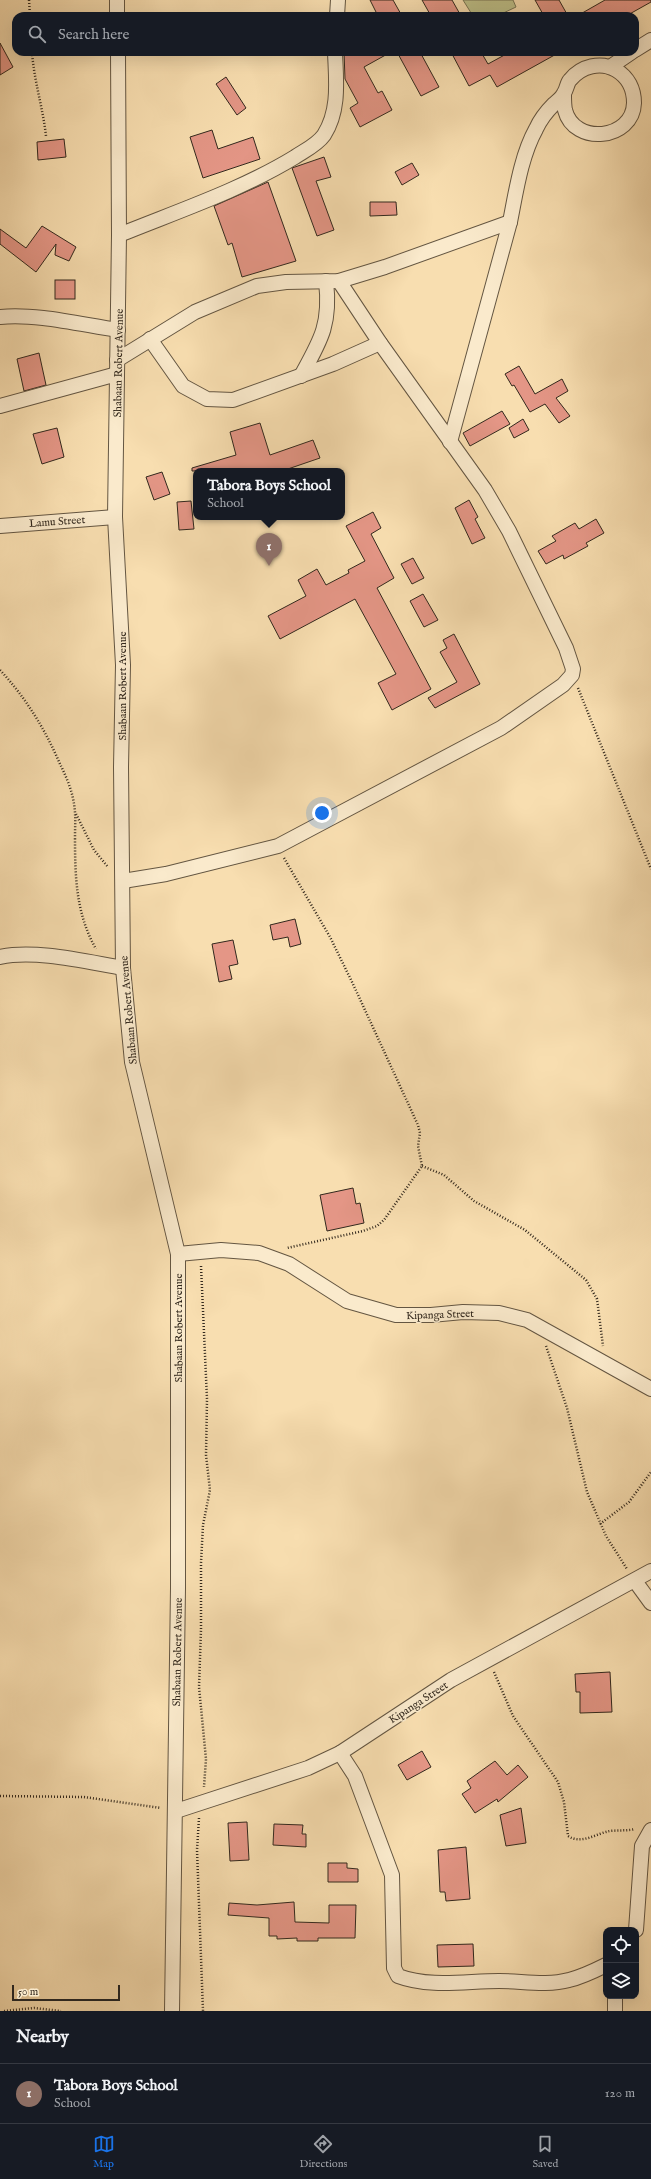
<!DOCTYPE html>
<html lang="en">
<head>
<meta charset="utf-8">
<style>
  :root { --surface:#171b24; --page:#242831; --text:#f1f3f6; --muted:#9ea1a6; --line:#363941; --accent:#1a73e8 }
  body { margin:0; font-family:"IM FELL English",serif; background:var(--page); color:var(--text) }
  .controls { position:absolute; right:12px; bottom:12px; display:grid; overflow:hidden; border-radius:8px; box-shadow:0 4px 16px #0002 }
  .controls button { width:36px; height:36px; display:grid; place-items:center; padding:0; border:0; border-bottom:1px solid var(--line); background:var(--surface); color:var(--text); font:20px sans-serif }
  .scale { position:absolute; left:12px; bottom:10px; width:108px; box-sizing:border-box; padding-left:4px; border:2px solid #32281d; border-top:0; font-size:11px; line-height:14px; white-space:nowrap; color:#32281d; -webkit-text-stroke:3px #faeacc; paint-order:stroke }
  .you { position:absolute; left:322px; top:813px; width:14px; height:14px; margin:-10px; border:3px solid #fff; border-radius:50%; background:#1a73e8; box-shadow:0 0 0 6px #1a73e833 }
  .badge { display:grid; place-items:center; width:26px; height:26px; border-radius:50%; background:var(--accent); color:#fff; font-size:13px; font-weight:700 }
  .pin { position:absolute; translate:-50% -33px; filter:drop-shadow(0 1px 2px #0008) }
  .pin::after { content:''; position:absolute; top:21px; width:14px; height:12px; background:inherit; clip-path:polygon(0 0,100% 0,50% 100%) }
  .popup { position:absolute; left:193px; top:468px; width:152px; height:52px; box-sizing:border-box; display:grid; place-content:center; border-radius:8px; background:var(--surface); filter:drop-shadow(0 1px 3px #0005); font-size:13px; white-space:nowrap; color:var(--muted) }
  .popup b { font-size:15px; color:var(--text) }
  .popup::after { content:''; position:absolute; left:50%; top:100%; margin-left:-8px; border:8px solid transparent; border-top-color:var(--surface) }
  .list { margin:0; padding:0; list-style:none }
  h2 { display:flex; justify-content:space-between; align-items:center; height:52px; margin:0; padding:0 16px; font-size:17px }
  h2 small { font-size:13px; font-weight:400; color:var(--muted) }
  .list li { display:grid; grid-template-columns:26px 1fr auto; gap:12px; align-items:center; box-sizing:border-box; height:60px; padding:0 16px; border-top:1px solid var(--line) }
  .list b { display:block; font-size:15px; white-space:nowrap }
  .list p { margin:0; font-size:13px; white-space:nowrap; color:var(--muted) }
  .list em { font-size:13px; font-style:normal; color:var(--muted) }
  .icon { flex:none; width:22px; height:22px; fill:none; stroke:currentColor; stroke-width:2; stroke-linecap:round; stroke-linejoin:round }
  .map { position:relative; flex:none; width:651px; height:2011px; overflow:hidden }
  .search { position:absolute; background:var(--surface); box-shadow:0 4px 16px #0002; left:12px; right:12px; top:12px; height:44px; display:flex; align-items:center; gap:10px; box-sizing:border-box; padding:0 14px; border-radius:12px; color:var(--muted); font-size:15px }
  .sheet { height:112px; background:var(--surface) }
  nav { display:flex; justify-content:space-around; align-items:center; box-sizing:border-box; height:56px; border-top:1px solid var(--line); background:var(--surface); font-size:11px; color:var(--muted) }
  nav a { display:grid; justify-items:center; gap:2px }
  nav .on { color:var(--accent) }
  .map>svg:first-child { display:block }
  .green { fill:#bec18a; stroke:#787454 }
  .building { fill:#e49686; stroke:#32281d }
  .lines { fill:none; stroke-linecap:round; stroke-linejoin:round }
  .minor-casing { stroke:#645642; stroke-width:16 }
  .path { stroke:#32281d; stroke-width:2.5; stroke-dasharray:1 2; stroke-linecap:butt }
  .minor { stroke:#faeacc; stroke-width:14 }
  .labels { text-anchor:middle; stroke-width:3; stroke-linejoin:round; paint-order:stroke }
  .street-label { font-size:11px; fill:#32281d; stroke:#faeacc }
</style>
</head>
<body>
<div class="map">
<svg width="651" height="2011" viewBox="0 0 651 2011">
  <rect width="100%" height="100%" fill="#f8deb0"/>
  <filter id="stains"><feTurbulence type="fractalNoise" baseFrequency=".005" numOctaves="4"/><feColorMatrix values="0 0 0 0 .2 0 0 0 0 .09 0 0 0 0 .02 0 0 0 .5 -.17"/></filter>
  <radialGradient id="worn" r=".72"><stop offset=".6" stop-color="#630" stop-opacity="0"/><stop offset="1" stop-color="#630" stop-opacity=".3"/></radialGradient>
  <polygon class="green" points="463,0 513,0 516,7 497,16 473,16"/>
  <g class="building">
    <polygon points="370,0 393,0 402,16 378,16"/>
    <polygon points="422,0 452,0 461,16 431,16"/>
    <polygon points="535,0 559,0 568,16 544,16"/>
    <polygon points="605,0 651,0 651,2 626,16 577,16"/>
    <polygon points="0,43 13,67 0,75"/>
    <polygon points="344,52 391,52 364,67 378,93 382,91 392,110 360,127 350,108 358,103 345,79"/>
    <polygon points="397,52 420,52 439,87 421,96"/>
    <polygon points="451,52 481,52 488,64 510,52 560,52 497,87 490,75 469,86"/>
    <polygon points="226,77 246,108 237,115 216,84"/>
    <polygon points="212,130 218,149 253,137 260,159 203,178 190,137"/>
    <polygon points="64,139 66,157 38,160 37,142"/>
    <polygon points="324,157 331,177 316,181 334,230 317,236 292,168"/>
    <polygon points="412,163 419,175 402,185 395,172"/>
    <polygon points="268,182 296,261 242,277 232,243 228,245 214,206"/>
    <polygon points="370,202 396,202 397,215 370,216"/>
    <polygon points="42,226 76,247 69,261 55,255 56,244 36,272 0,244 0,229 26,248"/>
    <rect x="55" y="280" width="20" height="19"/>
    <polygon points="39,353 46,385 24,391 17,359"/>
    <polygon points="519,366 535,394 562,379 568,391 556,398 570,416 559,423 545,404 530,412 514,385 512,386 505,374"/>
    <polygon points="502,411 510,424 470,446 463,433"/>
    <polygon points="523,419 529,430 514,438 509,428"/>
    <polygon points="260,423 270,455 313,440 320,458 282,471 192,471 192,468 236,455 230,432"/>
    <polygon points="57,428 64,457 42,464 33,434"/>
    <polygon points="162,472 170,494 154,500 146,477"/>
    <polygon points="469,500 478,517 475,519 485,538 472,544 455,508"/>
    <polygon points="191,501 194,529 179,530 177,502"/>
    <polygon points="373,512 381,528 371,534 394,578 377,588 431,689 392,710 378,683 396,674 355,599 280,639 268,616 306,596 298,580 317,569 326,585 349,573 348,570 365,561 346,526"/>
    <polygon points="596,519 604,533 586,543 588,546 564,559 563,555 546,564 538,551 556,541 552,536 575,523 579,529"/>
    <polygon points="413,558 424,578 412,584 401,564"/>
    <polygon points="423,594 438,620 424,627 410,601"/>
    <polygon points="454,634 480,684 435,708 428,698 457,682 440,652 447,648 443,640"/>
    <polygon points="295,919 301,944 290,947 288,937 273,940 270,925"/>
    <polygon points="233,940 238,964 229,966 232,979 219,982 212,944"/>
    <polygon points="353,1188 356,1204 360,1203 364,1223 327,1231 320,1195"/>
    <polygon points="610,1672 612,1712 580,1713 580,1692 576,1692 575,1674"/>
    <polygon points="422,1751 431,1767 407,1780 398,1765"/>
    <polygon points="495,1761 507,1775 518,1765 528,1777 498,1802 497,1799 475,1813 462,1794 471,1788 467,1781"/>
    <polygon points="521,1808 526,1843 506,1846 500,1815"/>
    <polygon points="247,1822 249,1860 230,1861 228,1823"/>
    <polygon points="274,1824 303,1825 302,1834 306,1834 306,1847 273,1845"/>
    <polygon points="466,1847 470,1899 446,1901 445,1892 440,1892 438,1850"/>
    <polygon points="328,1863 347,1863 347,1868 358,1869 358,1882 328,1882"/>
    <polygon points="294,1902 295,1922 329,1923 329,1905 356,1905 355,1938 318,1938 318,1941 297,1941 297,1938 277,1939 277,1936 269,1936 269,1918 228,1915 229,1903 257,1905"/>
    <polygon points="473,1944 474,1966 438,1967 437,1945"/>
  </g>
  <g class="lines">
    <defs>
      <g id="minor">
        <polyline points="117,0 117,16"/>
        <polyline points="337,16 338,0"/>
        <polyline points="635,50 651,40"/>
        <polyline points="118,52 119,235 115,517 123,665 121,767 123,968 132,1062 178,1254 178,1588 172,2011"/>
        <polyline points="610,67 632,52"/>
        <path d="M119,235C178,211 241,190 295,157C304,151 317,145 324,135C340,110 336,80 335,52"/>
        <path d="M0,317C35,313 83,325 118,330"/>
        <polyline points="150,339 183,386 207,399 233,400 333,364 380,343"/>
        <polyline points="117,360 195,312 257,286 286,282 339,281 385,267 510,222"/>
        <path d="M301,376C321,340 331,324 326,281"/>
        <polyline points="0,406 117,374"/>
        <path d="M450,442L510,222C516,192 521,156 536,129C540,120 547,111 554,104C557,101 562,98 564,93C567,89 567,83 570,80C581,66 601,61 616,70C628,77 634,89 634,103C633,140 574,146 565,110C564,105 564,99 564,95"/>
        <polyline points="0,526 115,517"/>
        <polyline points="123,881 166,874 278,846 501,728 563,685 572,675 573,669 566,648 509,531 485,490 380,343 339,281"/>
        <path d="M0,957C35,949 87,962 123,968"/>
        <polyline points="178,1254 221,1250 259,1253 289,1264 347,1301 396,1315 431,1315 463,1312 499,1313 527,1320 651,1389"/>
        <polyline points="635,1581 651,1603"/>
        <path d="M340,1753L355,1776L392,1875L394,1968L398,1976C430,1988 466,1981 499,1981C522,1981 547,1986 569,1980C582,1977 594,1971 606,1965"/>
        <polyline points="176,1811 308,1768 340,1753 451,1680 651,1571"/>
        <polyline points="636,1930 642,1846 651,1830"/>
        <polyline points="615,1996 615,2011"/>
      </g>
    </defs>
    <use href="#minor" class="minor-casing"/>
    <g class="path">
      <polyline points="29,0 30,16"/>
      <path d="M32,52C34,81 43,108 46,136"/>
      <path d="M0,670C26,698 45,729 60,764C66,776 72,790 74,804C76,815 75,826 75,837C75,877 76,914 96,949"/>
      <polyline points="578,688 651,869"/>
      <polyline points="76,814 94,850 108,867"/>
      <polyline points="284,858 330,937 353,984 418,1125 420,1133 418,1146 422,1166 384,1220 377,1226 363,1231 287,1248"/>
      <polyline points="422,1166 444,1175 474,1201 525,1230 586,1280 597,1299 603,1346"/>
      <polyline points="201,1266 207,1399 206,1455 210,1490 203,1525 201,1563 201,1629 199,1687 206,1759 204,1787"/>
      <polyline points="546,1346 567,1408 587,1492 606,1536 627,1569"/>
      <polyline points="600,1524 629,1502 651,1472"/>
      <path d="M494,1672L513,1716L558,1782L564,1802L568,1836C582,1845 597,1833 610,1831C619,1830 627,1831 635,1829"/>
      <polyline points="0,1796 84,1797 161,1808"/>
      <polyline points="199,1818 197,1850 203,2011"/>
      <polyline points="4,2011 34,2008 61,2011"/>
    </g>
    <use href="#minor" class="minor"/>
  </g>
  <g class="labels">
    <g class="street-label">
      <text transform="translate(118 363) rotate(-89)" y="4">Shabaan Robert Avenue</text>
      <text transform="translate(57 521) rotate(-4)" y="4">Lamu Street</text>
      <text transform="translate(122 686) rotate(-90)" y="4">Shabaan Robert Avenue</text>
      <text transform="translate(128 1010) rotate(-95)" y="4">Shabaan Robert Avenue</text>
      <text transform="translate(440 1314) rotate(-2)" y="4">Kipanga Street</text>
      <text transform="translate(178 1328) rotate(-90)" y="4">Shabaan Robert Avenue</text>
      <text transform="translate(177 1652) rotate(-89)" y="4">Shabaan Robert Avenue</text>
      <text transform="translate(418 1702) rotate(-33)" y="4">Kipanga Street</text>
    </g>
  </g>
  <rect width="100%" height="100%" filter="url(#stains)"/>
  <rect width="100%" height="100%" fill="url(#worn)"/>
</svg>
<div class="controls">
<button><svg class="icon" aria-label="locate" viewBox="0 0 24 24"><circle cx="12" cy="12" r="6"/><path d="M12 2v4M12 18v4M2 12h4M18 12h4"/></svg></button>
<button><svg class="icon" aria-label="layers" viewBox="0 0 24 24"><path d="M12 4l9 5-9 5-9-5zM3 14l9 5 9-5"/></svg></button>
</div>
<div class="scale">50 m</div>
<div class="you"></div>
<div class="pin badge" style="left:269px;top:566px;background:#8d6e63">1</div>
<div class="popup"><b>Tabora Boys School</b>School</div>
<div class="search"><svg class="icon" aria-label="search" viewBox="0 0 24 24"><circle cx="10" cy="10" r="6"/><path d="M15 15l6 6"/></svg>Search here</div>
</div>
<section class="sheet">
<h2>Nearby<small></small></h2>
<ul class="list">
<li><span class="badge" style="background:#8d6e63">1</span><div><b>Tabora Boys School</b><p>School</p></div><em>120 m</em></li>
</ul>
</section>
<nav>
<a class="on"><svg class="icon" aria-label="map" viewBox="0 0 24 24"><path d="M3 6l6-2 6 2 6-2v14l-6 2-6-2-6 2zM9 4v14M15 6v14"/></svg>Map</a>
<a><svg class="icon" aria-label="directions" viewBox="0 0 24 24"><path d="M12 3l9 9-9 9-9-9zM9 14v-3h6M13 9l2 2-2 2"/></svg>Directions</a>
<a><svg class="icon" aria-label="saved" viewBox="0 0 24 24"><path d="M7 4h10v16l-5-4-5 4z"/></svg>Saved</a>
</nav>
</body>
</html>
